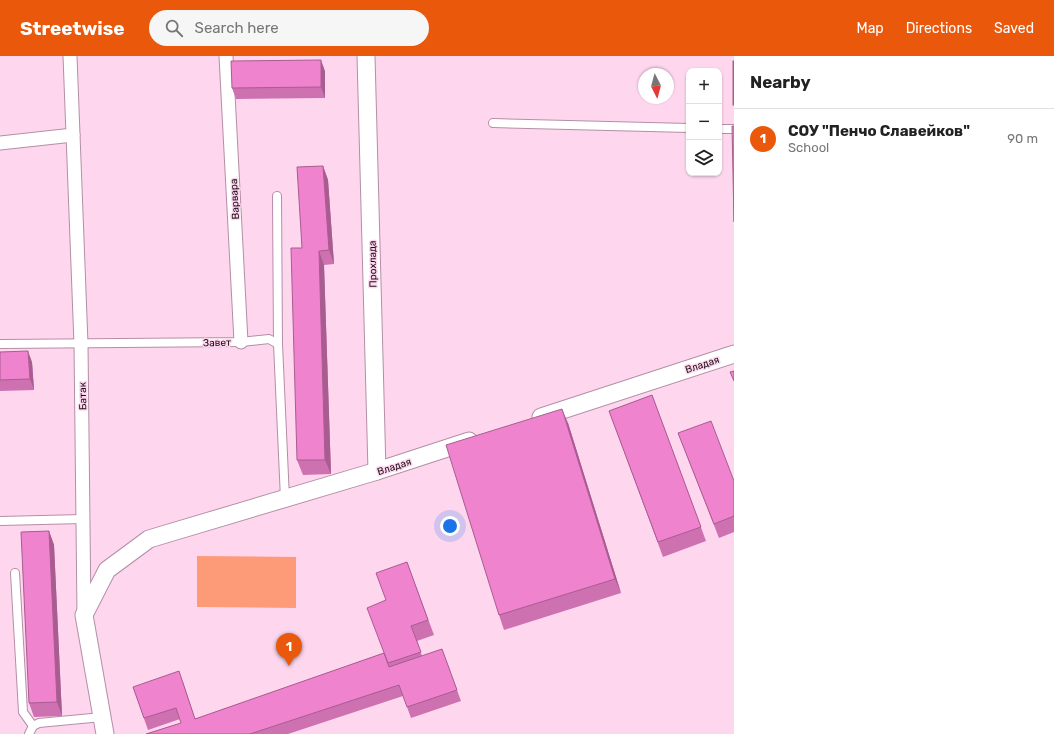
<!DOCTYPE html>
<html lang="en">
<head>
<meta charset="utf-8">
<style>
  :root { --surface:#fff; --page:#f6f6f6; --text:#222; --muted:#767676; --line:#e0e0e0; --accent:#ea580c }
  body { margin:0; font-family:Rubik,sans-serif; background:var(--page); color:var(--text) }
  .controls { position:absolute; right:12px; top:12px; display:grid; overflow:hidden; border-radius:8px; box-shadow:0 1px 3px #0004 }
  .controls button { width:36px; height:36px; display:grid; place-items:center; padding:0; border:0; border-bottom:1px solid var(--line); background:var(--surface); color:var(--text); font:20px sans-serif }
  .compass { position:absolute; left:638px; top:12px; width:36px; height:36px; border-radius:50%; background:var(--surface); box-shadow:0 1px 3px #0004; rotate:174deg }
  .you { position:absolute; left:450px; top:470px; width:14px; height:14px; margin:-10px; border:3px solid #fff; border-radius:50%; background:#1a73e8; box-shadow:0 0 0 6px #1a73e833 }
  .badge { display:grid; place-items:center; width:26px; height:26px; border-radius:50%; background:var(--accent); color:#fff; font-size:13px; font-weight:700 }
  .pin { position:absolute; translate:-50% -33px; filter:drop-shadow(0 1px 2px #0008) }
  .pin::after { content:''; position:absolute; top:21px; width:14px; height:12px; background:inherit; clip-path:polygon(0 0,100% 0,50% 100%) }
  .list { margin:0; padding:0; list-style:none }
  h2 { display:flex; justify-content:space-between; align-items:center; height:52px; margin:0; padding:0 16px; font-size:17px }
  h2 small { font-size:13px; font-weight:400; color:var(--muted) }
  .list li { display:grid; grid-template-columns:26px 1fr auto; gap:12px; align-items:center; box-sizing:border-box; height:60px; padding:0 16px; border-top:1px solid var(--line) }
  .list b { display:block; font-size:15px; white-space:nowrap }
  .list p { margin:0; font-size:13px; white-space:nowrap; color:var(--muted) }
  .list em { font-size:13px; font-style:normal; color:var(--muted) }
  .icon { flex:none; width:22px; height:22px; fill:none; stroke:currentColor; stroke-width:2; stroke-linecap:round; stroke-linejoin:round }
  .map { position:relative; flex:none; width:734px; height:678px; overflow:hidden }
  header { display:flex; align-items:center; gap:24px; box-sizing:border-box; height:56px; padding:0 20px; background:var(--accent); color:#fff }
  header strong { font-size:19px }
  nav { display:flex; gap:22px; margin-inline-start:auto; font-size:14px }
  .search { width:280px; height:36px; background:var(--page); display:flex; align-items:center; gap:10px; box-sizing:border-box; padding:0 14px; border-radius:22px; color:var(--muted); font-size:15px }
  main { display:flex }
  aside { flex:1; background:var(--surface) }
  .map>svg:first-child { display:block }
  .pitch { fill:#fd9b78 }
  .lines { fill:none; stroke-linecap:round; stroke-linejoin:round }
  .service-casing { stroke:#b38fa6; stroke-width:10 }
  .pedestrian-casing { stroke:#b38fa6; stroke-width:15 }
  .minor-casing { stroke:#b38fa6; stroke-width:19 }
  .service { stroke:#fff; stroke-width:8 }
  .pedestrian { stroke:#fff; stroke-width:13 }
  .minor { stroke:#fff; stroke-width:17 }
  .wall { fill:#ce71b1 }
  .shaded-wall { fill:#a85c90 }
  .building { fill:#f083ce; stroke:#a85c90 }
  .labels { text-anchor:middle; stroke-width:3; stroke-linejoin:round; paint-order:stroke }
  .street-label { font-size:10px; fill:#190d15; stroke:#fed7ef }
</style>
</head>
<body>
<header>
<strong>Streetwise</strong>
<div class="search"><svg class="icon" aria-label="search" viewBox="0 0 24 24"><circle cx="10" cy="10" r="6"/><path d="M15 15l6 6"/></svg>Search here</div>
<nav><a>Map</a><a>Directions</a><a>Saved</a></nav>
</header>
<main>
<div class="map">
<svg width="734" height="678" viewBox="0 0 734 678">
  <rect width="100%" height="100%" fill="#fed7ef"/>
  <polygon class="pitch" points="197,500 296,501 296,552 197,551"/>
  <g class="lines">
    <defs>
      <g id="service">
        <polyline points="493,67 689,72"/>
        <polyline points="719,73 734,73"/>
        <polyline points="277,140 278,288"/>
        <polyline points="0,288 241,286 269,283 278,288 285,443"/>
        <polyline points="0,465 83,463"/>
        <polyline points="15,517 23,656 33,670"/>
        <polyline points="29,678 33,670 39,667 102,661"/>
      </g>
      <g id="pedestrian">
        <polyline points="70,0 81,288 84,558"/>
        <polyline points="226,0 241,286"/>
        <polyline points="0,87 73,79"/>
      </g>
      <g id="minor">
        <polyline points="366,0 377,415"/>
        <polyline points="541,361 734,298"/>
        <polyline points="105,678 84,559 107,514 149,483 377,415 469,385"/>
      </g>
    </defs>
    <use href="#service" class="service-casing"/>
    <use href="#pedestrian" class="pedestrian-casing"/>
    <use href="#minor" class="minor-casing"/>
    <use href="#service" class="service"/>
    <use href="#pedestrian" class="pedestrian"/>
    <use href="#minor" class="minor"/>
  </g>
  <g class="wall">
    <polygon points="325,15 325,42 236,43 232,32"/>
    <polygon points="323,110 328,124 334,208 324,209 331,418 303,419 297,404"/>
    <polygon points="0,296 32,306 34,334 0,335"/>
    <polygon points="652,339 706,485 663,501 609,355"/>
    <polygon points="568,367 621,537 504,574 499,559"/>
    <polygon points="678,377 734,425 734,476 719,482"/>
    <polygon points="49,475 54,489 62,660 34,661 29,647"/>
    <polygon points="407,506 434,579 417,585 422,600 442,593 461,645 411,662 403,640 288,678 146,678 181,667 180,663 148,674 133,631 183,626 195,663 384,597 386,544"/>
  </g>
  <g class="shaded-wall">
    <polygon points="321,4 325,15 325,42 321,31"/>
    <polygon points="323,110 328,124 334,208 329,194"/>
    <polygon points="319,195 324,209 331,418 325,404"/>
    <polygon points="28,295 32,306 34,334 30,323"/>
    <polygon points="562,353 568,367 621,537 615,523"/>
    <polygon points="49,475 54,489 62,660 57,646"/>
  </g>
  <g class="building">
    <polygon points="321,4 321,31 232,32 231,5"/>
    <rect x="733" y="5" width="1" height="44"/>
    <polygon points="732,70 734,70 734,166"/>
    <polygon points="323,110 329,194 319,195 325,404 297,404 291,192 302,192 297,111"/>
    <polygon points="28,295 30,323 0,324 0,296"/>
    <polygon points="734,315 734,325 730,316"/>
    <polygon points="652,339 701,471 658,486 609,355"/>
    <polygon points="562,353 615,523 499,559 446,389"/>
    <polygon points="711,365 734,425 734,460 714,468 678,377"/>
    <polygon points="49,475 57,646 29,647 21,476"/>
    <polygon points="407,506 428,564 411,570 421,596 388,607 367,552 386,544 376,517"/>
    <polygon points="442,593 457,634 407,651 399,629 250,678 146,678 181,667 176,652 144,662 133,631 179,615 195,663 384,597 389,611"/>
  </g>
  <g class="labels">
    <g class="street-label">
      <text transform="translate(234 143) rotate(-93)" y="4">Варвара</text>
      <text transform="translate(372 208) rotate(-91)" y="4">Прохлада</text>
      <text transform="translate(217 286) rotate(-1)" y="4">Завет</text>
      <text transform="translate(702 308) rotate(-18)" y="4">Владая</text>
      <text transform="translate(82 340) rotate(-91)" y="4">Батак</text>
      <text transform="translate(394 410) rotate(-18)" y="4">Владая</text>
    </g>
  </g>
</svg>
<div class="controls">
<button>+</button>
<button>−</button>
<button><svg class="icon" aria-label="layers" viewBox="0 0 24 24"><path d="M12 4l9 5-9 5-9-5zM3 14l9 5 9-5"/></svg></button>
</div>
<svg class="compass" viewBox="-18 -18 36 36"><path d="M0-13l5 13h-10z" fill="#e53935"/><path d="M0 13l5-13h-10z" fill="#767676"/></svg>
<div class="you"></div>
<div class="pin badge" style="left:289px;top:610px">1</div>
</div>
<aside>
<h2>Nearby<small></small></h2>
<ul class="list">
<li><span class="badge">1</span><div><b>СОУ &quot;Пенчо Славейков&quot;</b><p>School</p></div><em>90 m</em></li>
</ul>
</aside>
</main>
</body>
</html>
